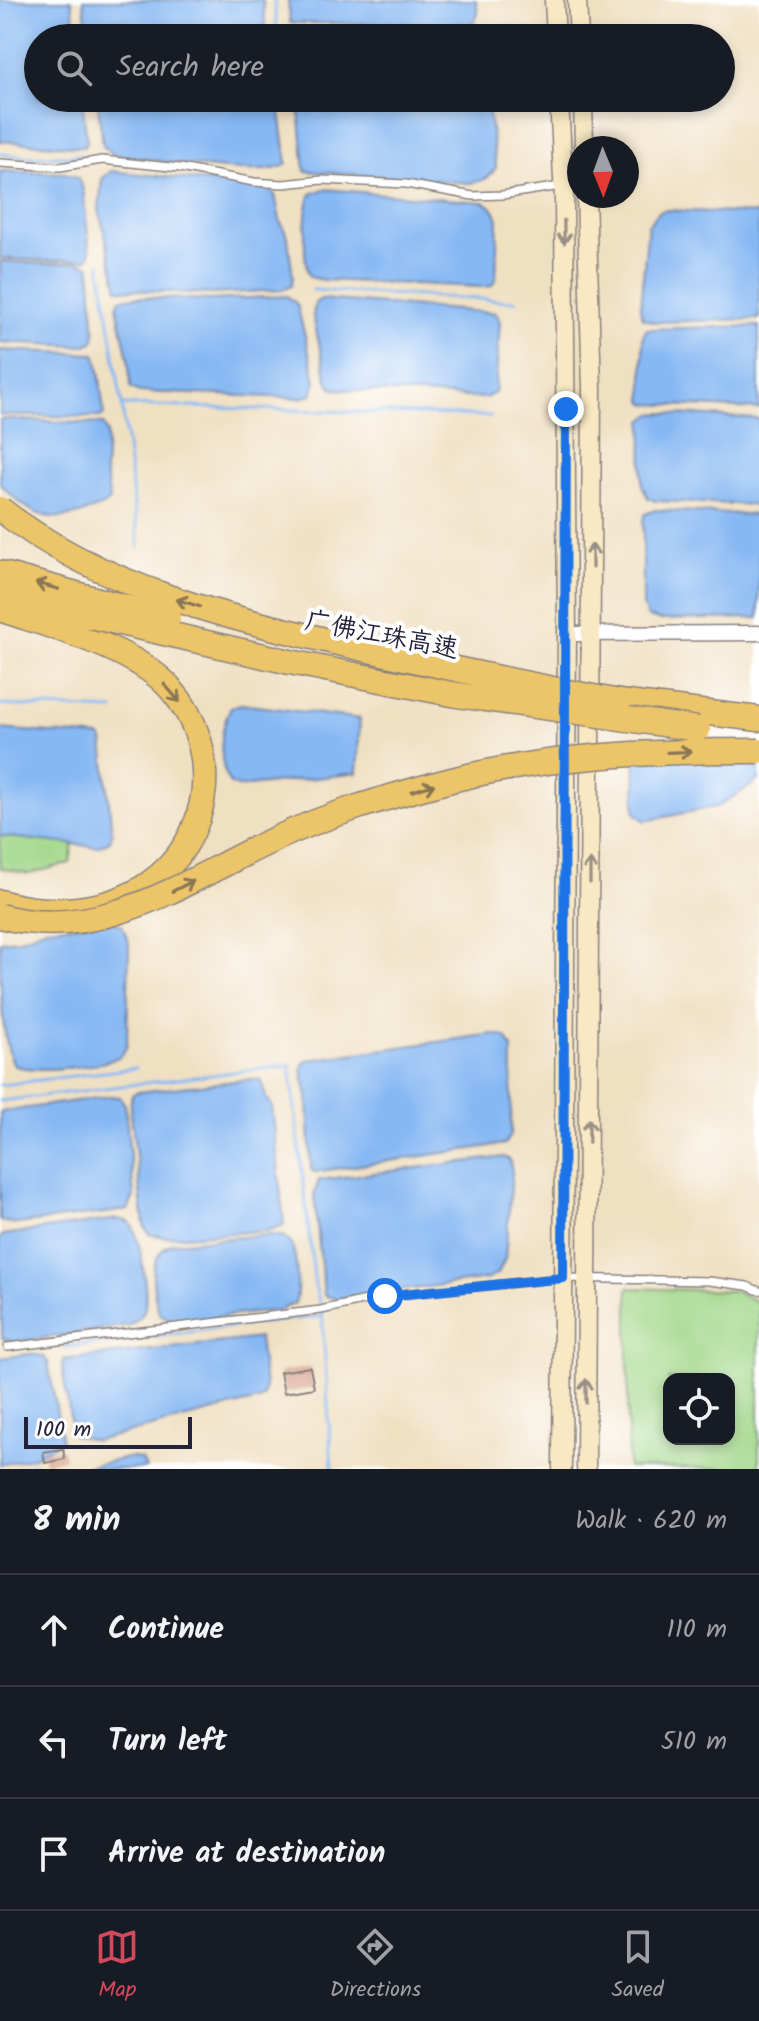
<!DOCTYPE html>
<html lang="en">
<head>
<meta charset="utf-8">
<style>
  :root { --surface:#171b24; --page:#242831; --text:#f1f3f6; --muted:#9ea1a6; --line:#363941; --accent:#d1495b }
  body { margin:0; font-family:Kalam,"LXGW WenKai TC",sans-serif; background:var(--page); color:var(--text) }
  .controls { position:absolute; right:24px; bottom:24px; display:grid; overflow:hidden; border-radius:16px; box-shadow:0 4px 12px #0003 }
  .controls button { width:72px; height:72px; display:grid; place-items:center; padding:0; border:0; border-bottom:2px solid var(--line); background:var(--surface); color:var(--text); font:40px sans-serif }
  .compass { position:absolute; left:567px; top:136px; width:72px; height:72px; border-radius:50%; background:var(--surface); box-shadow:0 4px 12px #0003; rotate:179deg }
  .scale { position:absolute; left:24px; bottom:20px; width:168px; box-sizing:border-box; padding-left:8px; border:4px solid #22223b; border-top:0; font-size:22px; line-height:28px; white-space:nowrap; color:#22223b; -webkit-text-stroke:6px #fff; paint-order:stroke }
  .stop { position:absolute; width:24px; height:24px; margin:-18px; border:6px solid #1a73e8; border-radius:50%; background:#fff }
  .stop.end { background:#1a73e8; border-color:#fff; box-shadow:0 2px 8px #0008 }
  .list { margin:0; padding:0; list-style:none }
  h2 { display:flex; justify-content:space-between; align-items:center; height:104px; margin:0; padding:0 32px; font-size:34px }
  h2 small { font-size:26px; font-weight:400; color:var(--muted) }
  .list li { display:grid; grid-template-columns:52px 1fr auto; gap:24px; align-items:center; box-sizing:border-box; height:112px; padding:0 32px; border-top:2px solid var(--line) }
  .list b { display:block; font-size:30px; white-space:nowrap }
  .list em { font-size:26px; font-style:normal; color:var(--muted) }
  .icon { flex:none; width:44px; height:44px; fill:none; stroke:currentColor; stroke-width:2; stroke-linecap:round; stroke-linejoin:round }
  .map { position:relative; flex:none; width:759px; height:1469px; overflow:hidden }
  .search { position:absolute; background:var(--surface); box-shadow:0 4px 12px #0003; left:24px; right:24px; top:24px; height:88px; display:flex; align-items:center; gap:20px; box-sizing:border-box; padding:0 28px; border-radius:44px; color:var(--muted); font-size:30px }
  .sheet { height:440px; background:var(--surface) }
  nav { display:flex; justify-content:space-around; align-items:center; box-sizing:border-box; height:112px; border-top:2px solid var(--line); background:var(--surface); font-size:22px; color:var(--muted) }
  nav a { display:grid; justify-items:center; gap:4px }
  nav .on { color:var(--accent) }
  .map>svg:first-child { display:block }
  .green { fill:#a1d788; stroke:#627c62; stroke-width:2; fill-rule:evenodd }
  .water { fill:#86b8f3; stroke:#546d97; stroke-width:2 }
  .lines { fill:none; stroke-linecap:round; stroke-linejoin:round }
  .stream { stroke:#86b8f3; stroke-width:3 }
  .building { fill:#d9a68f }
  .lane-casing { stroke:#89817e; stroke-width:10 }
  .street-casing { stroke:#89817e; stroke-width:17 }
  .secondary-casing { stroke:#89817e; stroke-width:21 }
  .highway-casing { stroke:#89817e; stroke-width:27 }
  .lane { stroke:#fff; stroke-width:7 }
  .street { stroke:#fff; stroke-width:14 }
  .secondary { stroke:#f8e8c3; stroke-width:18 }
  .highway { stroke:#edc569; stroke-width:24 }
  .highway-bridge-casing { stroke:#89817e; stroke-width:27; stroke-linecap:butt }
  .highway-bridge { stroke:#edc569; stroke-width:24 }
  .oneway { stroke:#988f86 }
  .oneway2 { stroke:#887452 }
  .route { stroke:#1a73e8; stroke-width:10 }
  .labels { text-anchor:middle; stroke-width:8; stroke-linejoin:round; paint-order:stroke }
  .street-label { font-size:26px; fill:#22223b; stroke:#fff }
</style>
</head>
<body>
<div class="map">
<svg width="759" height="1469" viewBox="0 0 759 1469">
  <rect width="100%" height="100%" fill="#fff"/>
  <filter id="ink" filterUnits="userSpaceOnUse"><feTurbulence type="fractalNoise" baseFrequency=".0125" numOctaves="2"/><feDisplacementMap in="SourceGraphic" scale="16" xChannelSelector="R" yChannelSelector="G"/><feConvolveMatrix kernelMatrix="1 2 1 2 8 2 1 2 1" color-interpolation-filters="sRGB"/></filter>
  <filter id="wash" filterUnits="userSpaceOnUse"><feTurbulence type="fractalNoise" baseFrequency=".006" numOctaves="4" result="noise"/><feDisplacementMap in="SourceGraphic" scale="32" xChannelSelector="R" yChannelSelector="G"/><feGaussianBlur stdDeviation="1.8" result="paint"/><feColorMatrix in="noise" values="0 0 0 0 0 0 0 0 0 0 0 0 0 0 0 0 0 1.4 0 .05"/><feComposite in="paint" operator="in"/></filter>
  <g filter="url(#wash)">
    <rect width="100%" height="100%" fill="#f0e0c2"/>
    <g class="green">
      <polygon points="0,836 73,844 70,863 29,874 0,868"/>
      <path d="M628,1288L737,1291L759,1303V1469L628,1468ZM669,1379H729V1439H669Z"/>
    </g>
    <g class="water">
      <polygon points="0,0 72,0 76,38 38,38 38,98 82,98 87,141 84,147 0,141"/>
      <polygon points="83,0 263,0 266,35 259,38 89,38"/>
      <polygon points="288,0 476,0 478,14 474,22 467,24 290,23"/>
      <polygon points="295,31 477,35 477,38 292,38"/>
      <path d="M97,98H278L287,163C271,182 143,158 113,154L103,146Z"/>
      <path d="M298,98H487L496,167C489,180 482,181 469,183L305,171Z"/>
      <polygon points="0,171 65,173 78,177 83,189 90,254 88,259 48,261 0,258"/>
      <polygon points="111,171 270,188 275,195 280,220 288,238 293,278 291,286 282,290 212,294 118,289 99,210 102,179"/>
      <path d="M324,189L484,202C492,206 495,210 498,219L496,280L491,286L484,287L323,280L310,277C302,263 304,209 311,194Z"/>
      <polygon points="666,210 759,214 759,319 655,322 642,318 640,308 648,225 659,212"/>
      <polygon points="0,261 46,264 79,262 90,266 95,336 93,342 83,346 0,342"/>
      <polygon points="287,296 297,304 316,381 312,395 300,398 140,392 131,388 128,359 117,306 120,299 136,297 209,300"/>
      <polygon points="321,299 496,313 500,322 495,393 485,398 333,389 327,380 313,316 315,303"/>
      <polygon points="759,326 759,409 647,404 643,401 643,336 647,329"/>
      <path d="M0,350L95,354C100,364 102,400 104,415L100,417L0,415Z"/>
      <polygon points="660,413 759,419 759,505 656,501 648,498 642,485 643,421 652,414"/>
      <path d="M0,419L103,424L107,433L105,472L110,501C103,507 95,509 86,512C45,526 29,512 0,484Z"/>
      <polygon points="655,510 759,515 759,618 659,620 647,617 643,606 643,520 645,514"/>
      <path d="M241,704L360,719L357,773L240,787L230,784C218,763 219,728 231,707Z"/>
      <polygon points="0,729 100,737 103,740 112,834 110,841 97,847 0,836"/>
      <polygon points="636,739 759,748 759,780 719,806 645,821 635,812"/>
      <path d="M111,921L122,925L129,943L127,1045C124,1051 125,1052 120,1056C101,1068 36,1072 15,1066C0,1044 0,970 0,941L20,939L46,928Z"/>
      <polygon points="493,1034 506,1037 512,1048 511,1135 505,1144 314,1172 311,1169 308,1097 302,1070 303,1064 308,1060"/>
      <polygon points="253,1079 262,1081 266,1098 272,1106 284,1225 266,1231 165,1237 149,1234 144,1225 130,1105 132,1095 137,1092"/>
      <polygon points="110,1096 120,1097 125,1105 134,1196 128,1210 17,1224 0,1221 0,1112"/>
      <polygon points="504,1157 510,1160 512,1173 505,1259 498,1273 488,1279 336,1299 324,1295 314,1195 319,1180"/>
      <path d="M118,1219L129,1222C140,1231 149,1296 144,1311C141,1317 136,1321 130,1325L24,1341H11L2,1338L0,1239L3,1235Z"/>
      <path d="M268,1235C275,1235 282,1235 287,1239C298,1248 299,1291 295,1303L280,1310L183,1321H171L159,1313C152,1288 146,1257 172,1243Z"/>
      <polygon points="259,1338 265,1387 263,1397 258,1400 95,1441 73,1435 62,1368 63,1360"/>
      <polygon points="29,1354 43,1356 48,1362 62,1441 34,1457 0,1465 0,1358"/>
      <polygon points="132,1457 142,1460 146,1469 76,1469"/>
    </g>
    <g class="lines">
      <g class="stream">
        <polyline points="274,0 278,38"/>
        <polyline points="0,154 33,157 83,155"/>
        <polyline points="100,264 122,405 139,547"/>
        <polyline points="313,290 516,301"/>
        <polyline points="122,405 491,416"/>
        <polyline points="0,705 114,710"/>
        <polyline points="0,1085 136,1068"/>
        <polyline points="0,1101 290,1065 315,1286 322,1312 332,1469"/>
        <polyline points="65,1347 322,1316"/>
        <polyline points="16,1469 35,1464"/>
      </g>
    </g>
    <g id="blocks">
      <g class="building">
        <polygon points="310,1367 314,1388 284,1393 280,1372"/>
        <polygon points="63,1449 65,1459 45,1463 43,1452"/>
      </g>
    </g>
  </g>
  <g filter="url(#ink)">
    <use href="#blocks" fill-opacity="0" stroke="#89817e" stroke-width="2"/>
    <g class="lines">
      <defs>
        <g id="lane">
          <polyline points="0,163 60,167 102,160 180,168 254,182 283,184 322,180 406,184 473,196 502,195 561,186"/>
          <polyline points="8,1347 321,1310 385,1296 563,1278 709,1281 747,1286 759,1291"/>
        </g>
        <polyline id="street" points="567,634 759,633"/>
        <g id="secondary">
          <polyline points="554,0 556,38"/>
          <polyline points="577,0 579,38"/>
          <polyline points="559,98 564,199 567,634 562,1469"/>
          <polyline points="583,98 584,148"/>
          <polyline points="586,1469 592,388 586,196"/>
        </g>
        <g id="highway">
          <polyline points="0,573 95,599"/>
          <polyline points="0,592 90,616"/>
          <path d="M0,609C51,627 133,647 170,688C223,748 214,840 147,885C106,913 46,916 0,902"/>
          <polyline points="619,702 759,719"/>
        </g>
      </defs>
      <use href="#lane" class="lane-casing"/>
      <use href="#street" class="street-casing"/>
      <use href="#secondary" class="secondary-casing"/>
      <use href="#highway" class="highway-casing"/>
      <use href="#lane" class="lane"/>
      <use href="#street" class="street"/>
      <use href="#secondary" class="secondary"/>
      <use href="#highway" class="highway"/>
      <defs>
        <g id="highway-bridge">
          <path d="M0,509C102,589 232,619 356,647C443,667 531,685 619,702"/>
          <polyline points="95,599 168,618"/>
          <polyline points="90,616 290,662 457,695 698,729"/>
          <path d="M0,916C101,944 186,880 273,840C326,815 384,798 440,783C544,755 652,751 759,751"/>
        </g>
      </defs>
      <use href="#highway-bridge" class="highway-bridge-casing"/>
      <use href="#highway-bridge" class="highway-bridge"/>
    </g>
    <defs><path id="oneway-shaft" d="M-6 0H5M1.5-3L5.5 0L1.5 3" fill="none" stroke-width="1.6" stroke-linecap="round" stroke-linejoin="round" transform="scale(2)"/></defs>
    <g class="oneway">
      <use href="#oneway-shaft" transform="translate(564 232) rotate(89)"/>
      <use href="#oneway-shaft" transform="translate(592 556) rotate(-90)"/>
      <use href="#oneway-shaft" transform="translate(590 871) rotate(-90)"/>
      <use href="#oneway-shaft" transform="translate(589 1131) rotate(-89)"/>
      <use href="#oneway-shaft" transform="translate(586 1391) rotate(-90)"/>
    </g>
    <g class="oneway2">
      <use href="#oneway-shaft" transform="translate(47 586) rotate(-165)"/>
      <use href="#oneway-shaft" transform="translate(188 603) rotate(-163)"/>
      <use href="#oneway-shaft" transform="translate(172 693) rotate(49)"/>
      <use href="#oneway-shaft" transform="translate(679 752) rotate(-2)"/>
      <use href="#oneway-shaft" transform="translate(423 788) rotate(-17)"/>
      <use href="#oneway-shaft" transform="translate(183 886) rotate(-27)"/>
    </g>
  </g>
  <g class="lines" filter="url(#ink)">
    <polyline class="route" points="385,1296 563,1278 566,409"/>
  </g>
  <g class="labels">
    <g class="street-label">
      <text transform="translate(382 634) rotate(11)" y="9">广佛江珠高速</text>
    </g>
  </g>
</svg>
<div class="controls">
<button><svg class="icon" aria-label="locate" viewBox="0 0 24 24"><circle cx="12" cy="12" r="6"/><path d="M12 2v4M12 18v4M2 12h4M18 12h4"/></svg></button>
</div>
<svg class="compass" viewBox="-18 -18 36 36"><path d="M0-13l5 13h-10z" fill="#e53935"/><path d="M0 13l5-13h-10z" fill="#9ea1a6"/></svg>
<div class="scale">100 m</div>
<div class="stop" style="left:385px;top:1296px"></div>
<div class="stop end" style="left:566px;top:409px"></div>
<div class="search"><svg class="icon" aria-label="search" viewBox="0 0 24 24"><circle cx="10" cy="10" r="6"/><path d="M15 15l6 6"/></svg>Search here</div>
</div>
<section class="sheet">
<h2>8 min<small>Walk · 620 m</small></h2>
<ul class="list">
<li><svg class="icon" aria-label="ahead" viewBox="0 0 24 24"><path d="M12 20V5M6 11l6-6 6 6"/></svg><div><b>Continue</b></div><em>110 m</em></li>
<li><svg class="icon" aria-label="left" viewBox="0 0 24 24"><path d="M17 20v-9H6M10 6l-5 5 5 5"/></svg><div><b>Turn left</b></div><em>510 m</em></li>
<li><svg class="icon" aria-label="arrive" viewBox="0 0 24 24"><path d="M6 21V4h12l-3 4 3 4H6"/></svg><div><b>Arrive at destination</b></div></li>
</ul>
</section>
<nav>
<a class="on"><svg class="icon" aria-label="map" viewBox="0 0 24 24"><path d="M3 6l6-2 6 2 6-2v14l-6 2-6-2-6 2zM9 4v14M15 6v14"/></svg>Map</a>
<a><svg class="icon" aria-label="directions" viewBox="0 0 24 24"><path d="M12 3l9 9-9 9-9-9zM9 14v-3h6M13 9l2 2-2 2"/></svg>Directions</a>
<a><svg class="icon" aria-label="saved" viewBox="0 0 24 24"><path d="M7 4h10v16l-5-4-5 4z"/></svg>Saved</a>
</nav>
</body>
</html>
